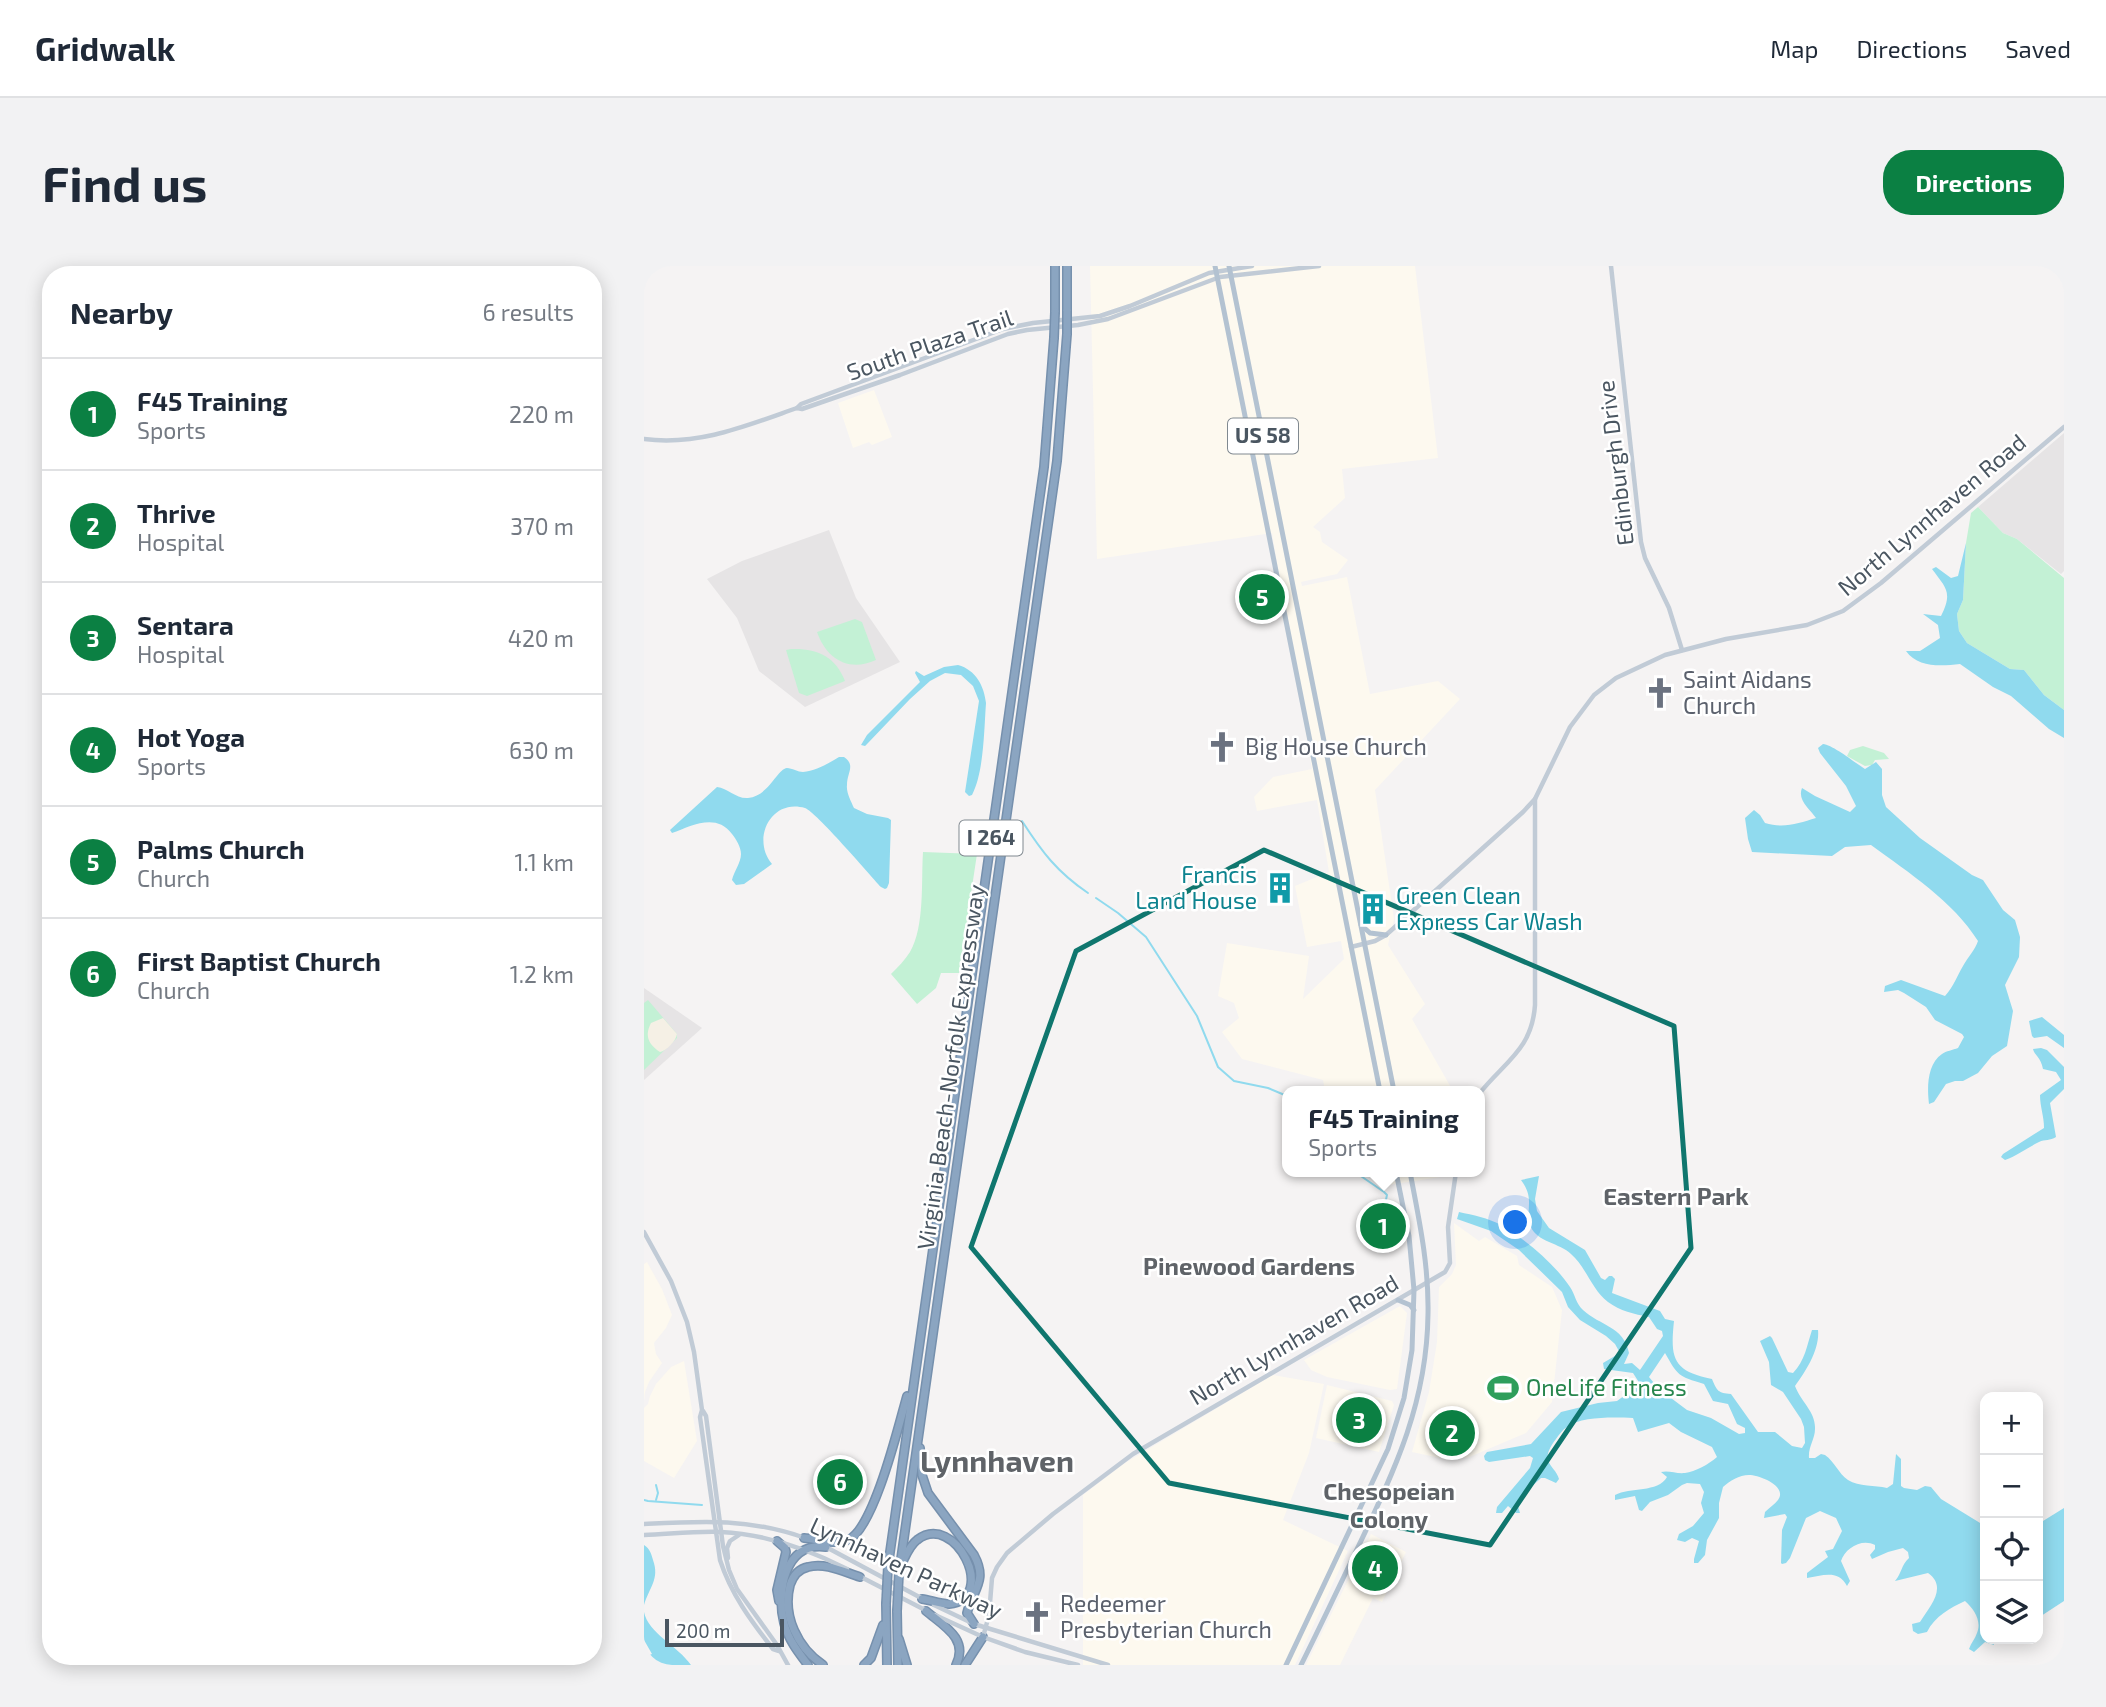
<!DOCTYPE html>
<html lang="en">
<head>
<meta charset="utf-8">
<style>
  :root { --surface:#fff; --page:#f2f2f3; --text:#1f2937; --muted:#747a83; --line:#e0e1e3; --accent:#0b8043 }
  body { margin:0; font-family:"Exo 2",sans-serif; background:var(--page); color:var(--text) }
  .controls { position:absolute; right:21px; bottom:21px; display:grid; overflow:hidden; border-radius:14px; box-shadow:0 4px 18px #0003 }
  .controls button { width:63px; height:63px; display:grid; place-items:center; padding:0; border:0; border-bottom:2px solid var(--line); background:var(--surface); color:var(--text); font:35px sans-serif }
  .scale { position:absolute; left:21px; bottom:18px; width:119px; box-sizing:border-box; padding-left:7px; border:4px solid #4a5661; border-top:0; font-size:19px; line-height:24px; white-space:nowrap; color:#4a5661; -webkit-text-stroke:5px #fff; paint-order:stroke }
  .you { position:absolute; left:872px; top:957px; width:24px; height:24px; margin:-18px; border:5px solid #fff; border-radius:50%; background:#1a73e8; box-shadow:0 0 0 10px #1a73e833 }
  .badge { display:grid; place-items:center; width:46px; height:46px; border-radius:50%; background:var(--accent); color:#fff; font-size:23px; font-weight:700 }
  .pin { position:absolute; translate:-50% -50%; border:4px solid #fff; box-shadow:0 2px 7px #0006 }
  .popup { position:absolute; left:638px; top:820px; width:203px; height:91px; box-sizing:border-box; display:grid; place-content:center; border-radius:14px; background:var(--surface); filter:drop-shadow(0 2px 5px #0005); font-size:23px; white-space:nowrap; color:var(--muted) }
  .popup b { font-size:26px; color:var(--text) }
  .popup::after { content:''; position:absolute; left:50%; top:100%; margin-left:-14px; border:14px solid transparent; border-top-color:var(--surface) }
  .list { margin:0; padding:0; list-style:none }
  h2 { display:flex; justify-content:space-between; align-items:center; height:91px; margin:0; padding:0 28px; font-size:30px }
  h2 small { font-size:23px; font-weight:400; color:var(--muted) }
  .list li { display:grid; grid-template-columns:46px 1fr auto; gap:21px; align-items:center; box-sizing:border-box; height:112px; padding:0 28px; border-top:2px solid var(--line) }
  .list b { display:block; font-size:26px; white-space:nowrap }
  .list p { margin:0; font-size:23px; white-space:nowrap; color:var(--muted) }
  .list em { font-size:23px; font-style:normal; color:var(--muted) }
  .icon { flex:none; width:38px; height:38px; fill:none; stroke:currentColor; stroke-width:2; stroke-linecap:round; stroke-linejoin:round }
  .map { position:relative; flex:none; width:1420px; height:1399px; overflow:hidden; border-radius:28px }
  header { display:flex; align-items:center; gap:42px; box-sizing:border-box; height:98px; padding:0 35px; background:var(--surface); border-bottom:2px solid var(--line) }
  header strong { font-size:33px }
  nav { display:flex; gap:38px; margin-inline-start:auto; font-size:24px }
  .intro { display:flex; align-items:center; justify-content:space-between; box-sizing:border-box; height:168px; padding:0 42px }
  h1 { margin:0; font-size:49px }
  .button { padding:18px 32px; border-radius:28px; background:var(--accent); color:#fff; font-size:24px; font-weight:700 }
  main { display:flex; gap:42px; padding:0 42px }
  aside { flex:1; background:var(--surface); border-radius:28px; box-shadow:0 4px 18px #0003 }
  .map>svg:first-child { display:block }
  .commercial { fill:#fdf9ef }
  .education { fill:#e6e4e5 }
  .green { fill:#c3f1d5 }
  .sand { fill:#f5f0e5 }
  .water { fill:#90daee; fill-rule:evenodd }
  .lines { fill:none; stroke-linecap:round; stroke-linejoin:round }
  .stream { stroke:#90daee; stroke-width:2 }
  .highway-casing { stroke:#7690ad; stroke-width:10 }
  .secondary { stroke:#c1cbd6; stroke-width:4.5 }
  .primary { stroke:#b3c2d1; stroke-width:5 }
  .highway { stroke:#8ba5c1; stroke-width:7 }
  .highway-bridge-casing { stroke:#7690ad; stroke-width:10; stroke-linecap:butt }
  .highway-bridge { stroke:#8ba5c1; stroke-width:7 }
  .marked { fill:none; stroke:#0f766e; stroke-width:5; stroke-linejoin:round }
  .labels { text-anchor:middle; stroke-width:5; stroke-linejoin:round; paint-order:stroke }
  .shield { fill:#fff; stroke:#808990; stroke-width:2 }
  .shield-label { font-size:21px; font-weight:bold; fill:#4a5661 }
  .street-label { font-size:23px; fill:#4a5661; stroke:#fff }
  .worship-label { font-size:23px; fill:#5b616d; stroke:#fff; text-anchor:start }
  .culture-label { font-size:23px; fill:#0d838f; stroke:#fff; text-anchor:end }
  .leisure-label { font-size:23px; fill:#27864d; stroke:#fff; text-anchor:start }
  .neighbourhood-label { font-size:24px; font-weight:bold; fill:#5f6368; stroke:#fff }
  .district-label { font-size:30px; font-weight:bold; fill:#5f6368; stroke:#fff }
</style>
</head>
<body>
<header>
<strong>Gridwalk</strong>
<nav><a>Map</a><a>Directions</a><a>Saved</a></nav>
</header>
<div class="intro"><h1>Find us</h1><a class="button">Directions</a></div>
<main>
<aside>
<h2>Nearby<small>6 results</small></h2>
<ul class="list">
<li><span class="badge">1</span><div><b>F45 Training</b><p>Sports</p></div><em>220 m</em></li>
<li><span class="badge">2</span><div><b>Thrive</b><p>Hospital</p></div><em>370 m</em></li>
<li><span class="badge">3</span><div><b>Sentara</b><p>Hospital</p></div><em>420 m</em></li>
<li><span class="badge">4</span><div><b>Hot Yoga</b><p>Sports</p></div><em>630 m</em></li>
<li><span class="badge">5</span><div><b>Palms Church</b><p>Church</p></div><em>1.1 km</em></li>
<li><span class="badge">6</span><div><b>First Baptist Church</b><p>Church</p></div><em>1.2 km</em></li>
</ul>
</aside>
<div class="map">
<svg width="1420" height="1399" viewBox="0 0 1420 1399">
  <rect width="100%" height="100%" fill="#f5f3f3"/>
  <g class="commercial">
    <polygon points="446,0 771,0 794,192 698,203 701,232 669,261 676,266 678,276 704,294 693,308 657,316 658,320 703,311 726,428 794,415 816,433 731,524 750,653 744,679 781,738 768,753 809,825 681,825 679,814 598,793 578,766 595,752 590,737 574,730 583,677 665,690 659,733 700,693 697,675 663,681 651,620 685,606 673,534 613,545 610,531 629,511 668,503 628,267 453,293"/>
    <polygon points="230,124 248,171 228,179 225,176 209,182 194,137"/>
    <polygon points="720,906 804,906 803,910 738,920"/>
    <polygon points="810,957 835,975 841,971 873,990 875,999 908,1021 918,1044 908,1136 882,1167 823,1192 798,1188 796,1192 768,1186 785,1126 793,1076 795,1021 808,1008 812,999"/>
    <polygon points="3,996 18,1023 28,1049 22,1062 10,1077 12,1088 18,1097 5,1116 1,1126 0,1135 0,998"/>
    <polygon points="756,1040 763,1047 753,1123 746,1124 683,1111 667,1104 660,1094"/>
    <polygon points="40,1095 53,1175 30,1212 0,1195 0,1142 4,1138 6,1130 12,1118 27,1101"/>
    <polygon points="629,1109 680,1118 665,1187 639,1254 704,1285 651,1399 439,1399 439,1229 481,1197"/>
    <polygon points="683,1119 748,1135 750,1139 735,1186 672,1172"/>
    <polygon points="727,1268 762,1286 738,1336 729,1332 696,1399 662,1399"/>
  </g>
  <g class="education">
    <polygon points="1420,167 1420,305 1417,308 1373,273 1359,267 1334,241"/>
    <polygon points="185,264 212,332 256,396 161,441 115,405 93,352 63,313 98,295"/>
    <polygon points="0,722 58,762 0,814"/>
  </g>
  <g class="green">
    <polygon points="1334,241 1359,267 1373,273 1420,312 1420,444 1400,429 1380,404 1366,403 1323,377 1315,365 1313,348 1319,334 1322,277 1327,247"/>
    <path d="M211,353L218,356L232,394C204,407 182,392 173,366Z"/>
    <path d="M147,383C173,382 191,390 201,415L163,430L155,427L142,384Z"/>
    <polygon points="1219,480 1240,487 1245,493 1231,494 1228,499 1221,500 1203,490 1206,484"/>
    <path d="M279,586L333,588L315,707H297L292,722L273,738L247,708C254,701 261,694 266,686C281,660 277,616 279,586Z"/>
    <polygon points="4,734 33,768 33,772 0,804 0,737"/>
  </g>
  <path class="sand" d="M19,752L33,768C32,775 22,785 16,786C5,779 0,770 7,757Z"/>
  <g class="water">
    <path d="M1322,277L1319,334L1313,348L1315,365L1323,377L1366,403L1380,404L1400,429L1420,444V472L1405,463L1367,430L1349,421L1316,398C1297,400 1274,402 1262,385H1276L1296,372L1294,359L1279,348L1297,350C1309,326 1302,322 1288,303L1292,301L1307,312L1314,310Z"/>
    <path d="M314,399C332,404 340,420 342,437C340,464 340,506 328,529L325,530L321,526L335,435L329,420L317,409L301,407L286,415L266,433L224,477L221,480L217,479L223,469L276,416L271,407L272,405L280,410L300,401Z"/>
    <path d="M1179,478C1189,479 1210,496 1221,503L1232,496L1238,503V529L1242,541L1276,572L1328,609L1339,614L1359,644L1371,654L1376,671L1375,691L1361,719L1369,745L1363,780L1348,790L1334,807L1319,815H1311L1302,818L1290,836L1285,838C1283,822 1283,798 1298,788C1302,785 1309,784 1314,782L1320,771L1318,768L1291,754L1282,741L1260,727L1254,724L1240,726L1241,720L1257,714L1301,730C1310,720 1313,710 1319,700C1324,691 1331,684 1334,675C1309,635 1265,607 1227,579L1201,581L1188,590L1108,586L1104,573L1101,552L1110,544L1116,549L1121,557C1140,563 1155,557 1172,552C1166,543 1153,534 1158,522L1171,530L1206,546L1212,540L1202,520L1176,487L1174,482Z"/>
    <path d="M195,491H200C212,499 203,507 203,519C202,526 207,535 210,542L223,548L244,552L247,554L245,617L243,622L241,623L237,621C225,608 172,546 161,542C127,532 107,573 128,598L100,618L92,619L88,614C90,605 97,597 97,588C97,581 92,573 88,568C72,546 47,560 28,567L26,564L73,521C84,522 92,533 104,532C125,530 133,503 143,502C148,502 154,506 159,506C172,505 185,497 195,491Z"/>
    <polygon points="1398,751 1420,769 1420,782 1403,770 1390,772 1388,770 1385,755"/>
    <path d="M1397,782L1403,784L1420,801V823L1406,837L1412,871C1406,875 1401,873 1395,876C1383,882 1374,889 1361,894L1357,891L1359,888L1400,862C1400,850 1396,841 1396,829L1417,814L1412,806L1399,803C1397,791 1390,789 1389,783Z"/>
    <path d="M895,910L891,933L893,945L905,962L941,984L957,1012L961,1014L965,1010H968L971,1013L968,1027L1016,1045L1021,1053L1030,1055C1026,1093 1029,1105 1068,1113C1073,1125 1074,1127 1087,1128L1114,1166H1131L1148,1180L1158,1182L1161,1177L1160,1161L1157,1153L1139,1126L1127,1119L1125,1096L1116,1075L1126,1070L1128,1072L1144,1106L1149,1107C1161,1095 1163,1079 1168,1064H1174C1176,1083 1162,1105 1151,1120C1157,1136 1172,1146 1171,1163C1171,1173 1164,1181 1165,1192H1171L1177,1188L1181,1189C1191,1196 1194,1207 1204,1214C1215,1221 1231,1219 1243,1222L1249,1218L1252,1188L1257,1193V1220L1260,1222L1273,1224L1281,1220L1287,1221L1297,1233L1341,1260V1373H1349L1350,1379L1341,1376L1330,1386L1325,1383C1327,1377 1331,1373 1333,1367C1338,1355 1330,1343 1321,1335C1306,1342 1291,1350 1283,1366L1274,1368L1269,1365L1268,1358L1276,1356C1286,1340 1304,1321 1284,1307L1251,1315C1258,1307 1257,1299 1265,1292L1264,1286L1259,1282L1244,1286L1228,1293L1226,1289L1231,1283V1279C1218,1272 1201,1282 1197,1295L1206,1315L1203,1320C1194,1303 1178,1310 1163,1312V1307L1184,1291L1181,1285L1189,1283L1198,1265L1192,1252L1176,1245L1162,1252L1146,1292L1142,1297L1138,1298L1137,1297L1138,1264L1143,1251L1141,1248L1120,1252L1121,1246C1125,1242 1131,1238 1134,1234C1144,1220 1115,1209 1105,1209C1095,1209 1086,1215 1079,1221L1075,1237V1252L1063,1274L1061,1289L1054,1297H1050V1293L1055,1275L1048,1272L1041,1276L1033,1274L1035,1268L1049,1260L1060,1247L1057,1237L1060,1226L1056,1218L1043,1217L1038,1219L1024,1229L1006,1236L998,1245L995,1244L991,1230L971,1234V1229C986,1221 1014,1227 1023,1211L1017,1206C1025,1204 1032,1208 1041,1207C1051,1206 1065,1198 1073,1191L1068,1181L1037,1166L1025,1157L994,1166L989,1152C971,1151 937,1150 923,1161C918,1164 915,1169 912,1173C908,1178 902,1187 904,1194C906,1201 913,1205 915,1213L912,1217L901,1212H897L875,1232L873,1237L876,1247H872L864,1240L858,1247H852L853,1241L886,1202L889,1192L886,1190L845,1196L841,1194L840,1190L843,1186L887,1178L917,1146L954,1137L973,1135L996,1118L989,1107L960,1103L959,1097L976,1087L971,1078L962,1070L936,1054L924,1041L918,1026L875,984L847,965L813,953L815,946C829,949 844,952 857,959C881,973 910,997 926,1021C931,1028 932,1038 939,1044C956,1060 980,1060 985,1087L980,1098L988,1097L996,1104L1019,1070L1018,1065L1013,1063L1005,1051C990,1048 976,1045 964,1036C948,1024 942,1001 927,988C916,977 893,976 887,961C880,944 892,934 877,914ZM1021,1087C1034,1110 1034,1110 1060,1118L1069,1135L1084,1138L1093,1158L1101,1162V1167L1095,1168L1067,1152L1043,1144L1015,1123L1005,1111Z"/>
    <polygon points="1420,1242 1420,1335 1394,1352 1394,1263 1399,1255"/>
    <path d="M0,1279C6,1283 7,1287 9,1294C16,1313 5,1322 0,1339Z"/>
    <path d="M0,1346C4,1367 34,1380 47,1399H0V1391L8,1388L0,1374Z"/>
  </g>
  <g class="lines">
    <g class="stream">
      <path d="M378,555C398,586 413,606 444,627"/>
      <polyline points="452,632 474,647 502,671 553,750 574,801 590,815 624,822 643,830"/>
      <polyline points="711,906 740,926 743,929 741,938 747,941"/>
      <polyline points="12,1219 14,1227 12,1234"/>
      <polyline points="0,1234 4,1235 58,1239"/>
    </g>
    <defs>
      <g id="highway">
        <polyline points="411,0 411,46"/>
        <polyline points="423,0 423,45"/>
        <path d="M276,1182L278,1209L284,1227L330,1289C344,1315 329,1323 323,1347L330,1358"/>
        <path d="M160,1272C173,1273 191,1279 204,1274C230,1263 255,1158 263,1130"/>
        <polyline points="133,1275 141,1282 142,1286 133,1324 135,1335"/>
        <path d="M258,1297C262,1289 266,1279 273,1274C311,1244 355,1333 305,1338C296,1338 286,1334 278,1333"/>
        <polyline points="244,1300 400,201 410,72"/>
        <polyline points="255,1307 413,195 423,68"/>
        <polyline points="242,1338 243,1399"/>
        <polyline points="253,1345 254,1399"/>
        <path d="M282,1345C300,1360 325,1373 312,1399"/>
        <polyline points="255,1373 263,1399"/>
        <path d="M164,1399C154,1386 144,1373 140,1357C132,1326 141,1275 182,1281"/>
        <path d="M179,1399C154,1382 138,1350 146,1319C149,1310 154,1303 164,1301C181,1296 200,1306 216,1311"/>
        <polyline points="220,1399 227,1392 239,1359"/>
        <polyline points="321,1399 339,1371"/>
      </g>
    </defs>
    <use href="#highway" class="highway-casing"/>
    <g class="secondary">
      <polyline points="967,0 997,276 1001,292 1025,342 1038,384"/>
      <polyline points="153,142 157,138 359,63 389,57 456,50 486,40 565,7 608,0"/>
      <path d="M0,173C55,180 102,160 153,142L158,143L256,109L364,68L383,64L434,59L464,53L576,11L675,0"/>
      <polyline points="707,681 731,675 742,669 879,546 891,533"/>
      <path d="M835,828C860,796 888,784 891,739V533L926,461L950,429L972,412L1021,389L1082,373L1163,359L1199,345L1237,317L1420,161"/>
      <path d="M0,966L27,1015L43,1056L50,1086L58,1144L56,1151L76,1294C87,1328 107,1355 129,1383L135,1385"/>
      <polyline points="59,1145 62,1150 79,1280 85,1304 93,1323 133,1379 144,1399"/>
      <path d="M0,1258C58,1255 105,1252 161,1272"/>
      <path d="M0,1269C26,1268 51,1265 77,1266C121,1268 164,1283 203,1303"/>
      <polyline points="182,1281 279,1333"/>
      <polyline points="84,1292 83,1282 86,1275 95,1269"/>
      <polyline points="217,1311 283,1345"/>
      <polyline points="290,1339 330,1358 464,1399"/>
      <polyline points="291,1349 339,1371 381,1386 434,1399"/>
      <polyline points="339,1371 345,1349 348,1312 353,1301 363,1287 409,1248 489,1188 801,1006 806,997 804,961 812,906"/>
    </g>
    <g class="primary">
      <polyline points="571,0 736,825"/>
      <polyline points="585,0 750,825"/>
      <polyline points="717,659 726,667 742,669"/>
      <polyline points="754,1034 766,1039 770,1044"/>
      <polyline points="642,1399 744,1183 760,1132 768,1084 770,1024 765,970 752,906"/>
      <path d="M657,1399C677,1359 696,1319 715,1279C752,1202 783,1135 784,1048C785,999 775,953 766,906"/>
    </g>
    <use href="#highway" class="highway"/>
    <defs>
      <g id="highway-bridge">
        <polyline points="423,68 423,45"/>
        <polyline points="410,72 411,46"/>
        <polyline points="242,1338 244,1300"/>
        <polyline points="253,1345 255,1307"/>
      </g>
    </defs>
    <use href="#highway-bridge" class="highway-bridge-casing"/>
    <use href="#highway-bridge" class="highway-bridge"/>
  </g>
  <path class="marked" d="M620,584L1030,760L1047,982L846,1279L525,1217L327,981L432,685Z"/>
  <defs>
    <symbol id="church-bare" viewBox="-9 -9 18 18"><path d="M-1.2-6h2.4v3.5h3.3v2.4h-3.3V6h-2.4V-.1h-3.3v-2.4h3.3Z" fill="#6b7280" stroke="#fff" stroke-width="2.5" paint-order="stroke"/></symbol>
    <symbol id="building-bare" viewBox="-9 -9 18 18"><path d="M-4-6H4V6H1V3H-1V6H-4ZM-2.5-4.3h1.7v1.8h-1.7ZM.8-4.3h1.7v1.8H.8ZM-2.5-1h1.7V.8h-1.7ZM.8-1h1.7V.8H.8Z" fill="#0f9aa8" stroke="#fff" stroke-width="2.5" paint-order="stroke"/></symbol>
    <symbol id="stadium-bare" viewBox="-9 -9 18 18"><path d="M0-5a6.5 5 0 1 0 0 10a6.5 5 0 1 0 0-10ZM-3.5-1.8h7v3.6h-7Z" fill="#2e9e5b" stroke="#fff" stroke-width="2.5" paint-order="stroke"/></symbol>
  </defs>
  <g fill-rule="evenodd">
    <use href="#church-bare" x="994" y="405" width="44" height="44"/>
    <use href="#church-bare" x="556" y="459" width="44" height="44"/>
    <use href="#building-bare" x="614" y="600" width="44" height="44"/>
    <use href="#building-bare" x="707" y="621" width="44" height="44"/>
    <use href="#stadium-bare" x="837" y="1100" width="44" height="44"/>
    <use href="#church-bare" x="371" y="1329" width="44" height="44"/>
  </g>
  <g class="labels">
    <g class="shield">
      <rect x="584" y="152.5" width="70" height="35" rx="5"/>
      <rect x="315.5" y="554.5" width="63" height="35" rx="5"/>
    </g>
    <g class="shield-label">
      <text x="619" y="177">US 58</text>
      <text x="347" y="579">I 264</text>
    </g>
    <g class="street-label">
      <text transform="translate(286 79) rotate(-19)" y="8">South Plaza Trail</text>
      <text transform="translate(972 197) rotate(-97)" y="8">Edinburgh Drive</text>
      <text transform="translate(1288 249) rotate(-40)" y="8">North Lynnhaven Road</text>
      <text transform="translate(307 801) rotate(-82)" y="8">Virginia Beach-Norfolk Expressway</text>
      <text transform="translate(650 1074) rotate(-30)" y="8">North Lynnhaven Road</text>
      <text transform="translate(262 1302) rotate(25)" y="8">Lynnhaven Parkway</text>
    </g>
    <g class="worship-label">
      <text x="1039" y="422">Saint Aidans<tspan x="1039" dy="26">Church</tspan></text>
      <text x="601" y="489">Big House Church</text>
      <text x="416" y="1346">Redeemer<tspan x="416" dy="26">Presbyterian Church</tspan></text>
    </g>
    <g class="culture-label">
      <text x="613" y="617">Francis<tspan x="613" dy="26">Land House</tspan></text>
      <text x="752" y="638" text-anchor="start">Green Clean<tspan x="752" dy="26">Express Car Wash</tspan></text>
    </g>
    <g class="leisure-label">
      <text x="882" y="1130">OneLife Fitness</text>
    </g>
    <g class="neighbourhood-label">
      <text x="1032" y="939">Eastern Park</text>
      <text x="605" y="1009">Pinewood Gardens</text>
      <text x="745" y="1234">Chesopeian<tspan x="745" dy="28">Colony</tspan></text>
    </g>
    <g class="district-label">
      <text x="353" y="1206">Lynnhaven</text>
    </g>
  </g>
</svg>
<div class="controls">
<button>+</button>
<button>−</button>
<button><svg class="icon" aria-label="locate" viewBox="0 0 24 24"><circle cx="12" cy="12" r="6"/><path d="M12 2v4M12 18v4M2 12h4M18 12h4"/></svg></button>
<button><svg class="icon" aria-label="layers" viewBox="0 0 24 24"><path d="M12 4l9 5-9 5-9-5zM3 14l9 5 9-5"/></svg></button>
</div>
<div class="scale">200 m</div>
<div class="you"></div>
<div class="pin badge" style="left:739px;top:960px">1</div>
<div class="popup"><b>F45 Training</b>Sports</div>
<div class="pin badge" style="left:808px;top:1167px">2</div>
<div class="pin badge" style="left:715px;top:1154px">3</div>
<div class="pin badge" style="left:731px;top:1302px">4</div>
<div class="pin badge" style="left:618px;top:331px">5</div>
<div class="pin badge" style="left:196px;top:1216px">6</div>
</div>
</main>
</body>
</html>
